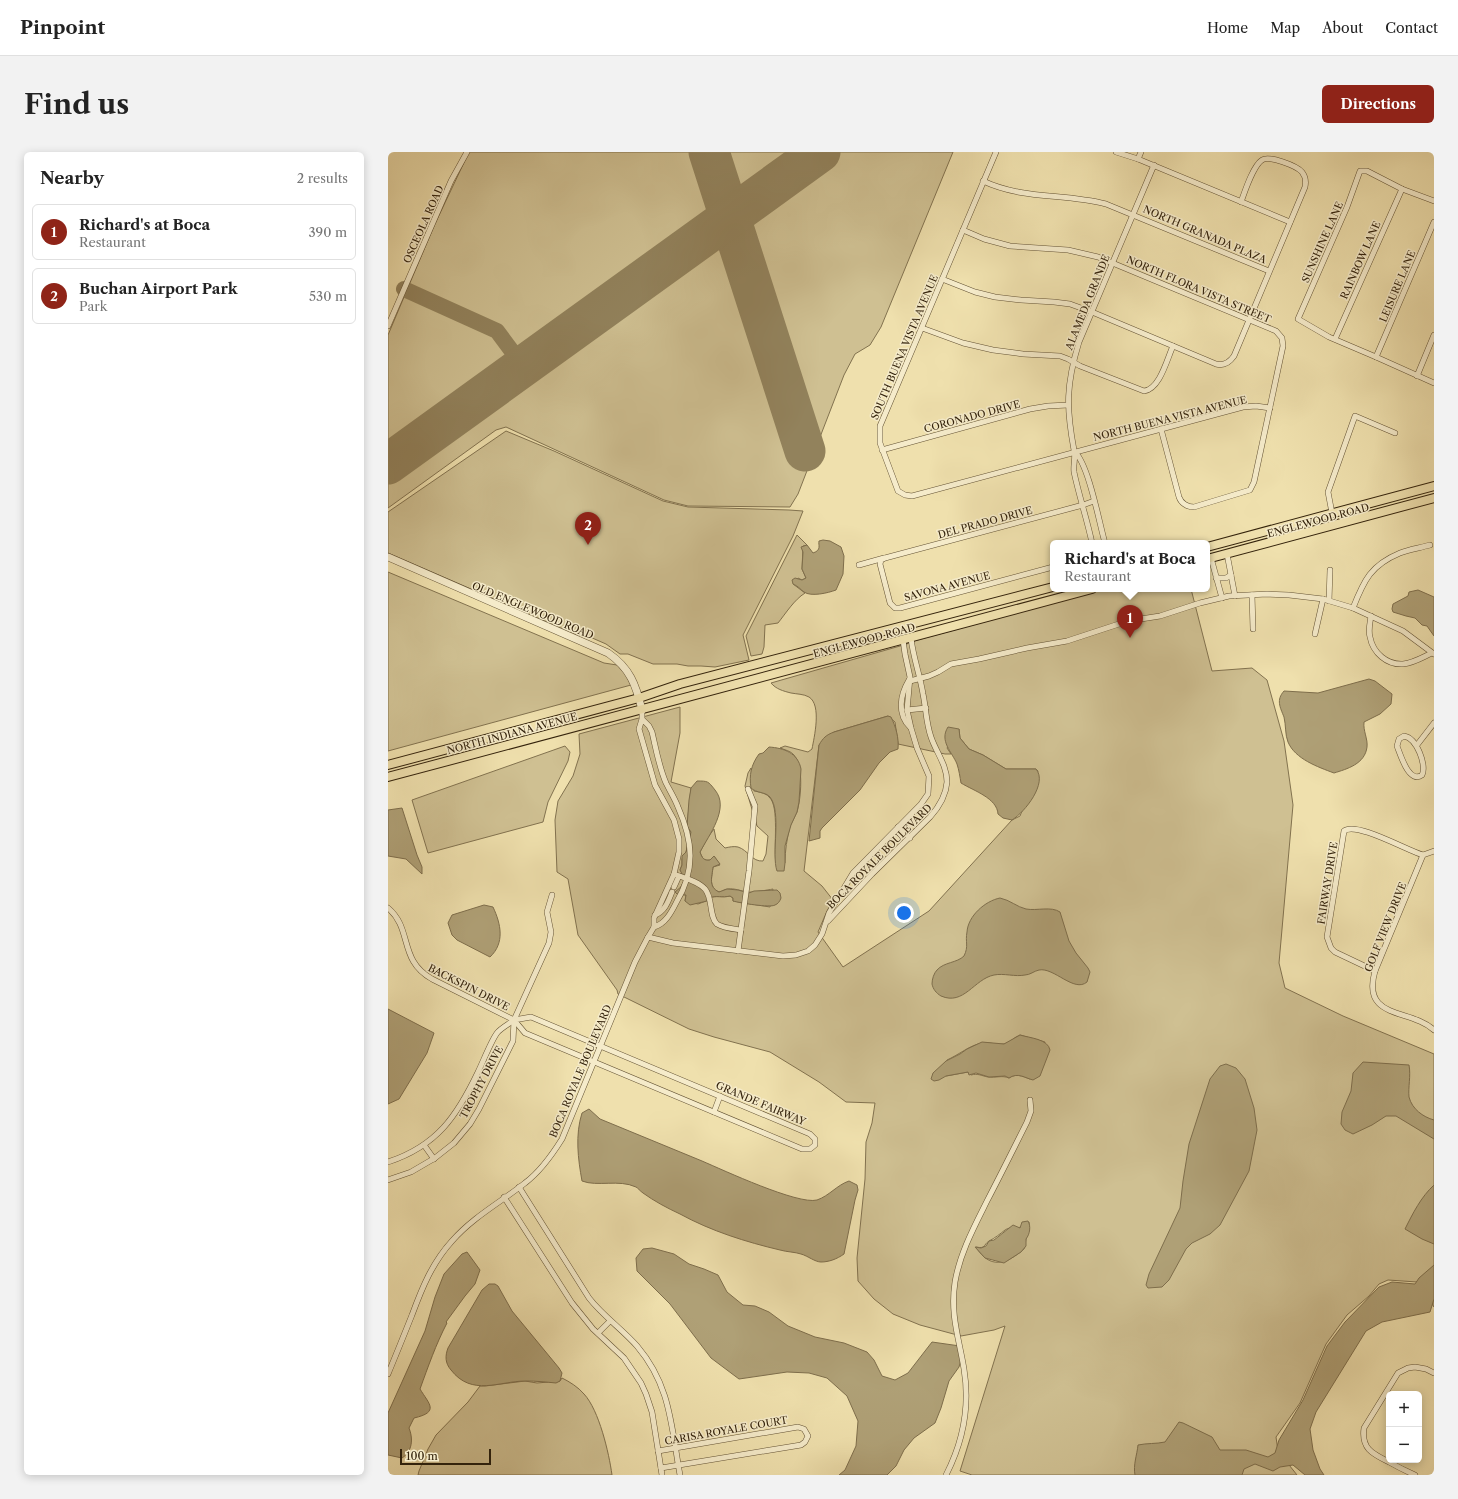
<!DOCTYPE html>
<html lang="en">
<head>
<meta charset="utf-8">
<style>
  :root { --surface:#fff; --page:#f2f2f2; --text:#222; --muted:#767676; --line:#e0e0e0; --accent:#8f2418 }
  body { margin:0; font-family:"Libre Caslon Text",serif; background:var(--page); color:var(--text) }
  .controls { position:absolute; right:12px; bottom:12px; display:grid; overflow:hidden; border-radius:6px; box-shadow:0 2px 10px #0003 }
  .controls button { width:36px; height:36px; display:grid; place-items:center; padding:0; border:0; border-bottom:1px solid var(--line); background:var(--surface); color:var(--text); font:20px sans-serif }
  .scale { position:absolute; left:12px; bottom:10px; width:91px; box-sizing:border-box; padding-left:4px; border:2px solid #34230c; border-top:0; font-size:11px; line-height:14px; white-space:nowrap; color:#34230c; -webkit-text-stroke:3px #f5ebca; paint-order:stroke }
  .you { position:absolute; left:516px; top:761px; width:14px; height:14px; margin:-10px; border:3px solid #fff; border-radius:50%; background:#1a73e8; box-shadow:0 0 0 6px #1a73e833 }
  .badge { display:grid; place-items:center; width:26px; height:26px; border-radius:50%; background:var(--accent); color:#fff; font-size:13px; font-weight:700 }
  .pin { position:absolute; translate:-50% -33px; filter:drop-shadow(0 1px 2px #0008) }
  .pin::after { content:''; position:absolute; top:21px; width:14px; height:12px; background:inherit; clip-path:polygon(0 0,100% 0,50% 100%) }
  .popup { position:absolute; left:662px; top:388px; width:160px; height:52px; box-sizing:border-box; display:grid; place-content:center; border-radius:6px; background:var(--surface); filter:drop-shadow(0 1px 3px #0005); font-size:13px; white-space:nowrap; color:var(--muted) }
  .popup b { font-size:15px; color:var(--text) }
  .popup::after { content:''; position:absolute; left:50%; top:100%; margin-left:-8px; border:8px solid transparent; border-top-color:var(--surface) }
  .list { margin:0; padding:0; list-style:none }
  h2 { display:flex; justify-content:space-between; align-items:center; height:52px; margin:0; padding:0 16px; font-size:17px }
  h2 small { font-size:13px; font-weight:400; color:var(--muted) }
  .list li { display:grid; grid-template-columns:26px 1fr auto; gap:12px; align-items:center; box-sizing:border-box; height:56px; margin:0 8px 8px; padding:0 8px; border:1px solid var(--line); border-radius:6px }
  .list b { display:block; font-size:15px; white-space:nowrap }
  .list p { margin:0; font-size:13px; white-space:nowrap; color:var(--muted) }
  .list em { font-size:13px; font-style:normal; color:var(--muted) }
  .map { position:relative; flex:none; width:1046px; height:1323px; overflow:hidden; border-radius:6px }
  header { display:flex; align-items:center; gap:24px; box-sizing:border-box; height:56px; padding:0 20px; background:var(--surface); border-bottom:1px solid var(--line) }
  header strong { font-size:19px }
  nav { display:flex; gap:22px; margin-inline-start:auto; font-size:14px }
  .intro { display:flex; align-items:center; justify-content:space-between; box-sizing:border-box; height:96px; padding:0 24px }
  h1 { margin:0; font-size:28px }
  .button { padding:10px 18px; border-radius:6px; background:var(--accent); color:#fff; font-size:14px; font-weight:700 }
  main { display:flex; gap:24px; padding:0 24px }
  aside { flex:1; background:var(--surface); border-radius:6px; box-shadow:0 2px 10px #0003 }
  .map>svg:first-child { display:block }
  .green { fill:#cfc092; stroke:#82724f; fill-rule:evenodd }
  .water { fill:#afa076; stroke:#7e6e4c }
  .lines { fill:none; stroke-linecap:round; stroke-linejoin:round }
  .taxiway { stroke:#92825c; stroke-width:16 }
  .runway { stroke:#92825c; stroke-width:41 }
  .minor-casing { stroke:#635234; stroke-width:6 }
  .tertiary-casing { stroke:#635234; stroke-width:8 }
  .primary-casing { stroke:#34230c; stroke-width:10 }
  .minor { stroke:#f5ebca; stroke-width:5 }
  .tertiary { stroke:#f5ebca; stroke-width:7 }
  .primary { stroke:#efe0ad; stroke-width:8 }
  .labels { text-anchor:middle; stroke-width:3; stroke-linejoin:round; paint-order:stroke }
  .street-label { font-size:10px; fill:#34230c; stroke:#f5ebca }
</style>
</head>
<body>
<header>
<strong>Pinpoint</strong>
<nav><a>Home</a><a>Map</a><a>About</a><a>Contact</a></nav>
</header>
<div class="intro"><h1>Find us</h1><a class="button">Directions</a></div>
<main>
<aside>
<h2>Nearby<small>2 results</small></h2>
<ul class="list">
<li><span class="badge">1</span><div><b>Richard's at Boca</b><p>Restaurant</p></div><em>390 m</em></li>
<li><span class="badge">2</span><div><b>Buchan Airport Park</b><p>Park</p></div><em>530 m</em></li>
</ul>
</aside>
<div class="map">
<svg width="1046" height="1323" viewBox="0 0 1046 1323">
  <rect width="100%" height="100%" fill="#efe0ad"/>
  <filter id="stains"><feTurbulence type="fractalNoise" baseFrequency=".005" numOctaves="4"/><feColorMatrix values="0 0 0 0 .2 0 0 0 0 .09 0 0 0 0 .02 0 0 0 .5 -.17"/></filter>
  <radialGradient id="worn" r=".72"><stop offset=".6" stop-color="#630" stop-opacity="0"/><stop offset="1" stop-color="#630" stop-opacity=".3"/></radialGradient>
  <g class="green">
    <polygon points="81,0 565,0 493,175 482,193 467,202 456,223 410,342 402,355 300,354 276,348 118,275 108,278 0,356 0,183 46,74"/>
    <polygon points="118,279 166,299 275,349 300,355 401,358 415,359 405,384 355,483 361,508 327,515 313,514 300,514 289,512 265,512 240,502 232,502 218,492 202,485 189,483 0,401 0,360"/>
    <path d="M409,383L419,393L415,394L414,417L418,426L414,428L410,426L405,432L417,441C406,448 398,461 390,471L377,473L376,495L374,502L363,504L358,484Z"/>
    <polygon points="0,420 216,511 229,513 238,523 243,533 0,599"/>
    <path d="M717,437H803L824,519L864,516L879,528L896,589L905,653L891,811L897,836L955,864L1046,902V1155L1029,1130L1000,1128L991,1132L981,1144L959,1163L938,1192L912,1251L888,1285L890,1299L909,1323H584L572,1319L617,1174L606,1178L573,1184L532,1173L505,1162L486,1147L470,1129L469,1106L477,1027L478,990L484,971L487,951L458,950L431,930L382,900L326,885L301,877L230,842L229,838L190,783L180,727L169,720L167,668L170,649L185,624L192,602L191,582L292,555V581L283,630L303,636L299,674L303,680L298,700L294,707V713L292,718L298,725L289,742L298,743L297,749L310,752L318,749L320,746C329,743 334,746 342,744L345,746V749L382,755L385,737C380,738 362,741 359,740C353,739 346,736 340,737C336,737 334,740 331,740C320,735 324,725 325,715L332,713L326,704L322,708C316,709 314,706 312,700L320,685L326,677L328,687L337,696C341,695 346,694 350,695C360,698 364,710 375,709L378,702L380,684L369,674L357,634L360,621L363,616L366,639C371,640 378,641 381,645C392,654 385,696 388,711H397C397,698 399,687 402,674C404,669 407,665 409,660C413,646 416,615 406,603C403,599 397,598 392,596L397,594L420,600L424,597C426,586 434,553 421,545C416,542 408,542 403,541C395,539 388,537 383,531L519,492L522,490ZM500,564L507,570L510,592L557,602H563L559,596L571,577L572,586L581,597L595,603L618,617H648L650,619L632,664L624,668L541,759L455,815L430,780L439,759L445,748L434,734L416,719L431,593L446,580ZM632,883L657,890L642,927C634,924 628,921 621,926C614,923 608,926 600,925C594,924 590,921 583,923L580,920L558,924L559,908C570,903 580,895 590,892C599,889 607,893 616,892C622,891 626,885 632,883ZM641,1070C642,1077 639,1080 638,1087C637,1091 638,1093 636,1097C619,1112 602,1118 588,1095C598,1097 595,1093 601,1089C607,1086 612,1082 617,1078C623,1074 627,1077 633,1075C636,1074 639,1071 641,1070Z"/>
    <polygon points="177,594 182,600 180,609 160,650 155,670 40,701 24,648"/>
    <path d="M174,1226C182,1230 190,1235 196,1242C211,1258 221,1301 224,1323H30L31,1319L40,1297L48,1283L80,1250L92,1234H97L137,1229L149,1231L172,1229Z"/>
  </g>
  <g class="water">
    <path d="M435,388L442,389L453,395L456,404L455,422L448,438C440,441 423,445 416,440C412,437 410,434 405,432L404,428L407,426L414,428L418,426L414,417L415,400L413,395L419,393L425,401C434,398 430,393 431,389Z"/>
    <polygon points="1030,438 1046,445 1046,484 1039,474 1034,473 1027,466 1018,464 1005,460 1004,457 1005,452 1020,444 1021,440"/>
    <path d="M981,527L987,529L1004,542L1003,552L992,562L976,570C975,579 980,587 979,595C977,612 959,617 946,621C930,615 907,607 900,590C897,583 898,573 896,565C892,555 888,548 896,539L930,541Z"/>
    <path d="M500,564L503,565C508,575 511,586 510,597L502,600L491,611L472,638L434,676L432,679V686L421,689L431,593C435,586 438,583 446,580Z"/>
    <path d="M560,575L571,577L572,586L581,597L595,603L618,617H648C660,631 637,660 624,668L615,666L610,662C609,646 586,639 573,631C572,625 571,618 569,612C564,600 551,589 560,575Z"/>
    <path d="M381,595C396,596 410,601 413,617L411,650L409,660L403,673L397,694V711L396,719H389C383,702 394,660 382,645C378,640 368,641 363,636C361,623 363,613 371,602L375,601Z"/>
    <path d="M309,629C320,629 320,629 327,638C342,656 321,683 312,700C314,706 316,709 322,708L326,704L332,712L325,715C324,725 320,735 331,740L339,737L350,738L361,741L366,739L389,738L392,741L393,746C392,749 390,752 387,753C382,756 352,751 345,749V746L342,744C334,746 329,743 320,746L319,749L302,753L297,749L298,743L289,742L287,740L294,734L298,725L294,722L292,718L294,713V704L298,700L303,680L299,674L301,648L303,636Z"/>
    <polygon points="14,656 29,703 34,715 34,722 18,707 0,704 0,658"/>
    <path d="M612,746C622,748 629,755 638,757C649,759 663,754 672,760L681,789L688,801L700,816L702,820L699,830C686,841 666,815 651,818C646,819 642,823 637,823C627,825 616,821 606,823C586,827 576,854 553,844C548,841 545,837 544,832C544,827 546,821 549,818C556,810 569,811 576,804C581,794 577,790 579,780C580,764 597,749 612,746Z"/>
    <path d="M96,753L105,755C113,772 117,791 102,805L69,788L64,783L60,771L64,763Z"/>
    <polygon points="0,857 46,881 39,901 11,947 0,952"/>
    <path d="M632,883C642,886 660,887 662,898L652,924L645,928C637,926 630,920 621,926L617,924L601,925L588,921L581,923L580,920L558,924L551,928L546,929L543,927L545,921L558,909L572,902L579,897L594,890L616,892Z"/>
    <path d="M975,910L1021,913C1023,924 1020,935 1021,945C1024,957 1035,965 1046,968V987L1008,964H998L984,973L965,982L957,978L953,972L954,960L963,939L965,921Z"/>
    <polygon points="838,912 848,916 857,927 866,956 869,978 861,1019 832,1073 822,1082 804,1091 798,1097 781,1128 774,1135 760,1136 758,1133 761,1122 792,1056 795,1029 801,992 822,927 832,914"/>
    <path d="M201,957L212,967C246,981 280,995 314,1009C335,1018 410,1053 429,1048C441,1044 449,1033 461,1029L469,1033L470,1038L467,1048L456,1102C449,1107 441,1110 433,1110C427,1110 420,1104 413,1102C407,1100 399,1100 392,1098C358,1090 323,1079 292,1062C279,1056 266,1049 255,1041C252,1039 250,1036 248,1035C231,1027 209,1035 194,1029C190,1007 187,983 194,961Z"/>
    <path d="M1046,1033V1092L1034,1087L1017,1077C1025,1061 1033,1045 1046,1033Z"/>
    <path d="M640,1069C643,1074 642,1082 638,1087V1094L633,1100L616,1111L597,1106L587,1095L593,1096L598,1094L601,1089L606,1088L625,1073L632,1076L634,1070Z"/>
    <polygon points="264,1096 286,1102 301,1112 316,1117 330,1123 339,1140 355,1153 367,1154 381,1160 400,1174 427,1185 456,1191 479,1200 486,1208 494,1224 507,1228 520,1221 544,1190 572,1194 575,1200 571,1215 561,1229 553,1256 547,1271 526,1286 516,1298 508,1314 499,1323 451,1323 457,1318 468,1294 470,1269 459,1244 439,1226 421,1221 399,1220 351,1227 323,1206 282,1152 249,1119 248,1106 255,1097"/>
    <path d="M79,1100L92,1118L87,1132L77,1144L58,1170L59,1171C48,1192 40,1215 32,1237C41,1252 52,1260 26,1266L21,1276C25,1286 25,1299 14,1306L0,1303V1261L37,1179L47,1145L56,1122L74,1102Z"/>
    <path d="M1046,1113V1147L1042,1160L994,1170L978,1179L928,1260L922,1277L925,1298L932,1317L936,1323H917L905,1313L892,1315L885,1319L867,1312L856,1317L854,1323H747C745,1313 749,1303 750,1293C759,1291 768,1292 777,1290L791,1270L795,1271L824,1285L832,1298H858L880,1305L887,1301L891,1288L915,1248L939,1194L957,1170L991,1135L1004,1130L1027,1132L1031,1126Z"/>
    <path d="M101,1132H107L110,1134L124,1159L171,1216L174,1221L172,1229L168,1231C158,1230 148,1229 138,1229C111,1229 84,1245 63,1218C57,1211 57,1204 60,1196L94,1138Z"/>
  </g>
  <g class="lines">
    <polyline class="taxiway" points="16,137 109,179 135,214"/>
    <g class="runway">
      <polyline points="321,0 417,299"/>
      <polyline points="0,312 432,0"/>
    </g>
    <defs>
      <g id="minor">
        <polyline points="608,0 492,274 492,291 510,339 517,343 524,344 855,255 868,254 882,256"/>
        <polyline points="728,0 750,7 902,70"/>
        <polyline points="750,7 753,0"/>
        <path d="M595,29C636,48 675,41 718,52L881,119"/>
        <polyline points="1046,49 1014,37 979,19 972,19 959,55 910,167 941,185 988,205 1046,231"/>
        <path d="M575,78L596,87L622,94L680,98L710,105L888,179L894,186L895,194L866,330L862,338L806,355C799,355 793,351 791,345L773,277"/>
        <path d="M554,127L587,140L607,145L633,148L666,150L682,152L704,160L828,212C835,214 841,211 846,204L917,35C918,30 918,25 914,20C909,14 881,3 874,8C865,14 857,39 853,50"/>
        <polyline points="0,174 63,29 79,0"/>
        <path d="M534,176L575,191L605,198L635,202L672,204L680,207L692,214L756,239C772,237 779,207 785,194"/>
        <polyline points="947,187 1014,37"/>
        <polyline points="988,205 1046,70"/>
        <polyline points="1029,224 1046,183"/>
        <polyline points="494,298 642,257 660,254 680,253"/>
        <path d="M687,300C701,314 711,370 717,391"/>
        <polyline points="944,361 940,340 967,264 1007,281"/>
        <path d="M704,391C699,367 691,344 686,320C685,313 688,305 686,298C678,255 678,233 691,190L766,13"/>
        <polyline points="839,402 847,444"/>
        <polyline points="823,406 834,446"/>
        <polyline points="471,413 496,406"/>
        <polyline points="665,415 512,456 507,456 502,451 492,412 493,408 497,406 695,353 706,349"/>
        <polyline points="828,426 838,426 843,423"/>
        <polyline points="864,443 865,477"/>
        <polyline points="941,449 942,418"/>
        <path d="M965,456C976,428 983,413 1012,401C1022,397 1032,396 1042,393"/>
        <path d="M983,464C982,471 980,478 982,485C985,501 999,513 1015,512C1026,511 1035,505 1044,501"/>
        <polyline points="927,482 935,447"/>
        <path d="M521,528C512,543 509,562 522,575"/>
        <polyline points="522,529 541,524 550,520 563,512 591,507 639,496 679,489 740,469 772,464 812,451 841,444 879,442 901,443 935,447 965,456 1015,479 1046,502"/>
        <path d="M254,558V567L251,577L267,633L286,668L291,687V700L286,722L266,766V775C277,772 283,761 288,751C308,718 305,689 290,655C287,647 282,639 278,631C271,615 268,597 264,580L261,574L254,567"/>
        <polyline points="519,558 538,556"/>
        <path d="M1016,584C1029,586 1039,614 1034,623C1021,632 1013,604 1009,594L1011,587Z"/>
        <polyline points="1029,593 1046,571"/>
        <polyline points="510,675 522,686"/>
        <path d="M1046,699L1035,703L987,819C973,868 1022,856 1046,878"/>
        <path d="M286,722C296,726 310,729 317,737C325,746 321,765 329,772C335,776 346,777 353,778"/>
        <polyline points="286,735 291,724"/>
        <path d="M0,756C25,777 10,808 44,827L126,868L137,881L414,997H422L427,993V987L422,982L143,865L126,868"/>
        <path d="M267,763C277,759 280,750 284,740"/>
        <path d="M440,769L484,722L542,665C551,655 558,644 559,630C559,613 548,600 543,585C538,571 538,556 535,542C532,523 525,505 523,486"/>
        <polyline points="260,785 266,775"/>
        <polyline points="350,799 361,719 367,654 360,637"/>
        <path d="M987,819L947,800L943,796L939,785L956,679C968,669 1020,699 1035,703"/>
        <polyline points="326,960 332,944"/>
        <polyline points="36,993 46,1007"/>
        <path d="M0,1010C49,994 69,964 90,920C95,910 103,889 109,881C113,876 121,872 126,868"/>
        <polyline points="0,1028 23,1020 47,1006 66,991 82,972 91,957 125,889 126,868 161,791 163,780 159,760 164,743"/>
        <path d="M131,1035L201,1146C215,1164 234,1177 249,1194C283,1234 283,1274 292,1323"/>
        <polyline points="116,1045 184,1151 205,1177 236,1206 253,1231 258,1242 264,1260 274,1323"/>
        <polyline points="210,1181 222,1169"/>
        <path d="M0,1222C8,1203 16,1183 24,1163C34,1136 44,1111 64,1089C85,1065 113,1050 137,1031C153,1019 164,1003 174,987L247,810L260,785L285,791L395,804L408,803L420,799L427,793L434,782L441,761L465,721L533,652L540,642L541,624L529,596L523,576L519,558L522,525L517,502L515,488"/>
        <polyline points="270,1299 410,1275 416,1277 420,1284 417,1290 413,1293 273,1316"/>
        <path d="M558,1323C575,1290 582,1254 576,1217C571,1186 562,1163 567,1130C572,1101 586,1075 599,1049C613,1022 626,996 639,970L643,959L642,948"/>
        <path d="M1027,1323C1018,1319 1010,1315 1001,1310C985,1302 973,1297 976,1276L1010,1221L1020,1216L1027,1215L1038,1217L1046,1221"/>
      </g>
      <path id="tertiary" d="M0,405L220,501C242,516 248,533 254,558"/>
      <g id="primary">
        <polyline points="819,395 1046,334"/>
        <polyline points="819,407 1046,346"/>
        <polyline points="0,613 251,546 292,532 665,435"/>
        <polyline points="0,625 704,437"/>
      </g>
    </defs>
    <use href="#minor" class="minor-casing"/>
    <use href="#tertiary" class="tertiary-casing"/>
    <use href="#primary" class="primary-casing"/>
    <use href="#minor" class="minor"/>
    <use href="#tertiary" class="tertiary"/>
    <use href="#primary" class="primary"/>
  </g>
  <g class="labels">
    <g class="street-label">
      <text transform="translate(35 72) rotate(-66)" y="4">OSCEOLA ROAD</text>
      <text transform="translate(817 82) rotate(23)" y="4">NORTH GRANADA PLAZA</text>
      <text transform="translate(934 90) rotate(-66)" y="4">SUNSHINE LANE</text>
      <text transform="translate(972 108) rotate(-66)" y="4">RAINBOW LANE</text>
      <text transform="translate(1009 134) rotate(-67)" y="4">LEISURE LANE</text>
      <text transform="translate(811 137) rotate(23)" y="4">NORTH FLORA VISTA STREET</text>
      <text transform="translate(699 150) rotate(-68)" y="4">ALAMEDA GRANDE</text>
      <text transform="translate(516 195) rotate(-67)" y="4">SOUTH BUENA VISTA AVENUE</text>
      <text transform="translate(584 264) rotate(-15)" y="4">CORONADO DRIVE</text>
      <text transform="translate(782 266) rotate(-14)" y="4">NORTH BUENA VISTA AVENUE</text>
      <text transform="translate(930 368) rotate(-15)" y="4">ENGLEWOOD ROAD</text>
      <text transform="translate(597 370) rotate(-15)" y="4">DEL PRADO DRIVE</text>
      <text transform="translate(559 434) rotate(-15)" y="4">SAVONA AVENUE</text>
      <text transform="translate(145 458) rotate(23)" y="4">OLD ENGLEWOOD ROAD</text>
      <text transform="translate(476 488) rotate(-15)" y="4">ENGLEWOOD ROAD</text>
      <text transform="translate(124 581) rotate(-15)" y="4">NORTH INDIANA AVENUE</text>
      <text transform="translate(491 704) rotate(-45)" y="4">BOCA ROYALE BOULEVARD</text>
      <text transform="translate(939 731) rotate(-81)" y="4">FAIRWAY DRIVE</text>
      <text transform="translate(997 775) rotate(-68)" y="4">GOLF VIEW DRIVE</text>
      <text transform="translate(81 835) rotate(27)" y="4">BACKSPIN DRIVE</text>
      <text transform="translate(192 919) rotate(-67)" y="4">BOCA ROYALE BOULEVARD</text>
      <text transform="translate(93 930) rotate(-62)" y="4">TROPHY DRIVE</text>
      <text transform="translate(373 951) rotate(23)" y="4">GRANDE FAIRWAY</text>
      <text transform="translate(338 1278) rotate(-10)" y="4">CARISA ROYALE COURT</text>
    </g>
  </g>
  <rect width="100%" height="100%" filter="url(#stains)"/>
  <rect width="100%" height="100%" fill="url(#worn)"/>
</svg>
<div class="controls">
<button>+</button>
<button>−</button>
</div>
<div class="scale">100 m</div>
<div class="you"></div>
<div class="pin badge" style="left:742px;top:486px">1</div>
<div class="popup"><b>Richard's at Boca</b>Restaurant</div>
<div class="pin badge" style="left:200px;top:393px">2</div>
</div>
</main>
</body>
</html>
